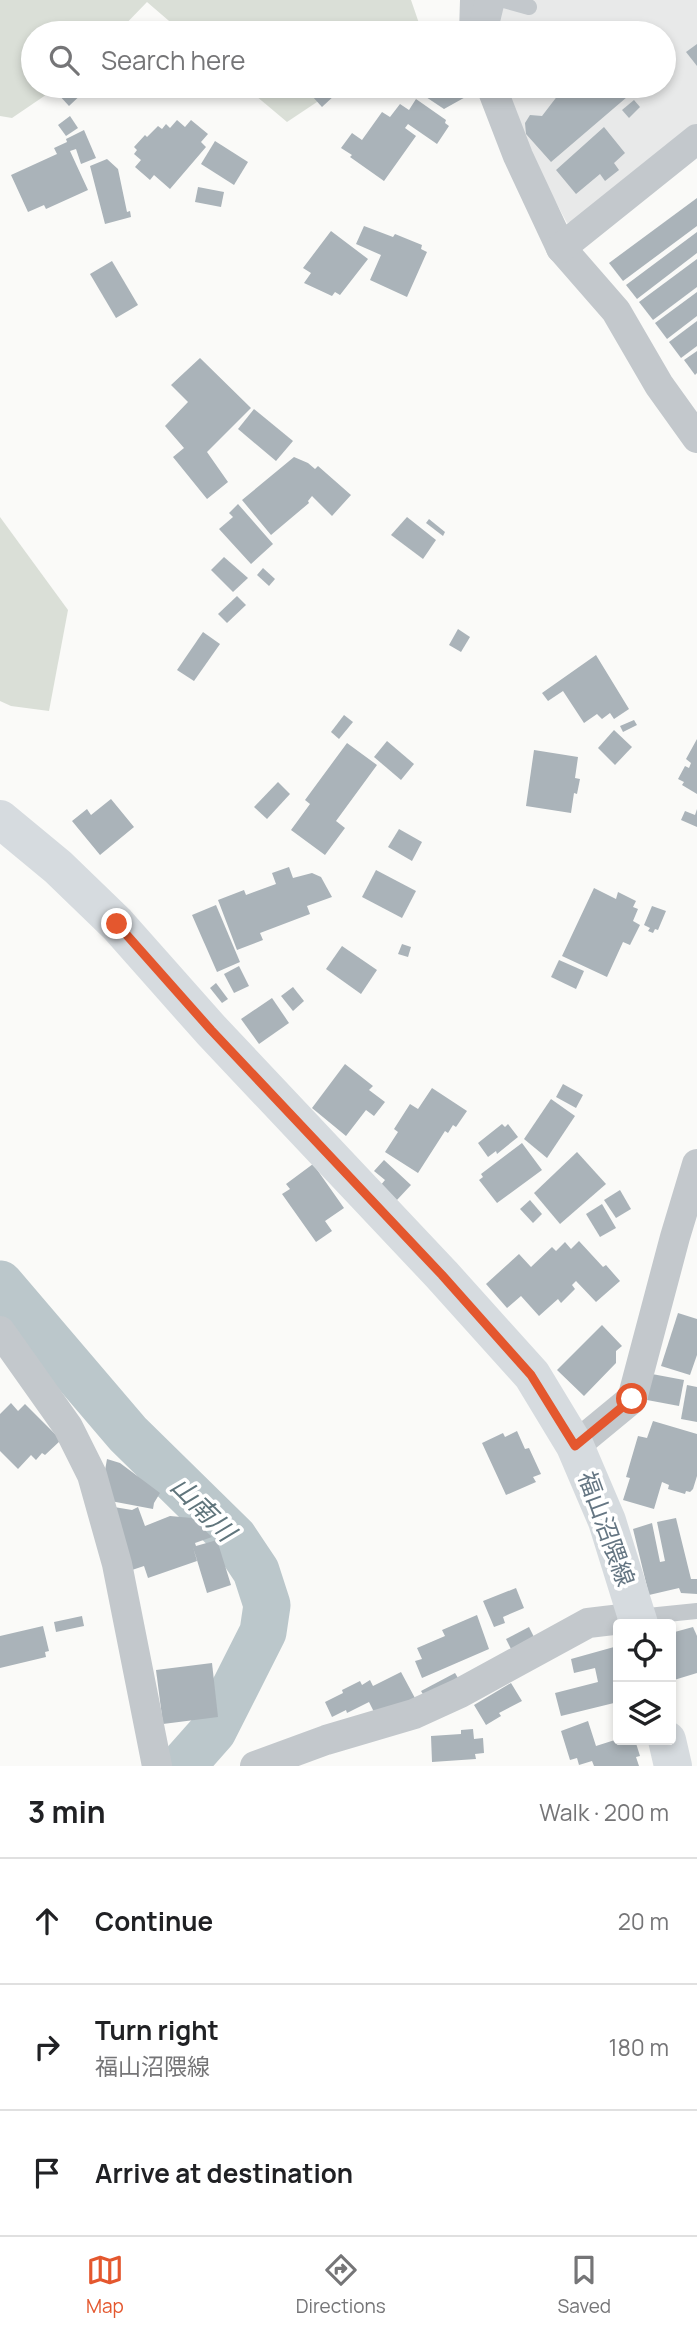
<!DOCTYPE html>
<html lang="en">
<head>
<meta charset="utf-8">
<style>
  :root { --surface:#fff; --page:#f6f6f6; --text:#202124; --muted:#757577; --line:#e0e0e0; --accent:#e4572e }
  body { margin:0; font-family:Manrope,"Noto Sans JP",sans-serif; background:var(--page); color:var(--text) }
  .controls { position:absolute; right:21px; bottom:21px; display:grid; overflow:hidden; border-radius:7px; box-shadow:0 4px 10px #0003 }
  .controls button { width:63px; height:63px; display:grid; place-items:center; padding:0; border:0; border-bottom:2px solid var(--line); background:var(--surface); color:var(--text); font:35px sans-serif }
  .stop { position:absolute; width:21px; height:21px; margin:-16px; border:5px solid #e4572e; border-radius:50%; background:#fff }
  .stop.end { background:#e4572e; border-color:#fff; box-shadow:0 2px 7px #0008 }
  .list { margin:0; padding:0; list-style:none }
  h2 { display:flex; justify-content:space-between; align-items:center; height:91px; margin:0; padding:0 28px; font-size:30px }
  h2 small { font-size:23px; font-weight:400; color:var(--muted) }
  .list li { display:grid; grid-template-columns:46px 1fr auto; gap:21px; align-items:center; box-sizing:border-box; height:126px; padding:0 28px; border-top:2px solid var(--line) }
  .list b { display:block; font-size:26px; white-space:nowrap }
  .list p { margin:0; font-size:23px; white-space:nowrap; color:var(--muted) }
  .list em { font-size:23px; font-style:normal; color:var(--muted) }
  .icon { flex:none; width:38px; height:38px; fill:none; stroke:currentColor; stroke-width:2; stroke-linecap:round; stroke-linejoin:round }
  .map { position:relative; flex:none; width:697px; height:1766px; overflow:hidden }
  .search { position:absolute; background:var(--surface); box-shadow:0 4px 10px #0003; left:21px; right:21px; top:21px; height:77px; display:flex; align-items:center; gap:18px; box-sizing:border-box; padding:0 24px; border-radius:38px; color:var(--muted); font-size:26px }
  .sheet { height:469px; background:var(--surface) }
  nav { display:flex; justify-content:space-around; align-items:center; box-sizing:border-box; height:98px; border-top:2px solid var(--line); background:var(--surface); font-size:19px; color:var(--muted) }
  nav a { display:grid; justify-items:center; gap:4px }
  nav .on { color:var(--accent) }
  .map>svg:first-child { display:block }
  .built { fill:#e8e9e9 }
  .green { fill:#dadfd7 }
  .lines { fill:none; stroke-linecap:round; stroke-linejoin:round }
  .river { stroke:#bbc7cb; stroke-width:47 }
  .building { fill:#aab3b9 }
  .service { stroke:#c3c8cc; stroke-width:16 }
  .minor { stroke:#c3c8cc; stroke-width:30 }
  .primary { stroke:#d6dbdf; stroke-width:38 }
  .route { stroke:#e4572e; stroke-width:9 }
  .labels { text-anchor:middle; stroke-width:7; stroke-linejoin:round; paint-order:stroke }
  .street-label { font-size:24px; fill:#657683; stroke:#fff }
  .water-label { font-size:26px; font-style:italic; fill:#60757c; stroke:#fff }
</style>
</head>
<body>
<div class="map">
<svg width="697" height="1766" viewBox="0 0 697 1766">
  <rect width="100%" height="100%" fill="#fafaf8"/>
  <polygon class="built" points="499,0 697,0 697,128 581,219 567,223 520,135 504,86 664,86 664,33 493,33"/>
  <g class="green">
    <polygon points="0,0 411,0 422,32 183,33 147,2 117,33 33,33 33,86 59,86 12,118 0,116"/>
    <polygon points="244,86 341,86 287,122"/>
    <polygon points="0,517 68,610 49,711 11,706 0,701"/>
  </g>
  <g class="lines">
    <polyline class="river" points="0,1284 128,1434 234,1538 256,1571 267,1605 263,1632 213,1731 182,1766"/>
  </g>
  <g class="building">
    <polygon points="697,44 697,66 686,52"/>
    <polygon points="67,86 82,86 86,90 69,106 58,94"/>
    <polygon points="323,86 329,86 336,94 322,107 312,96"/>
    <polygon points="434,86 475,86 478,90 444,109 423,95 433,90 432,87"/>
    <polygon points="565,86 629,86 634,91 551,162 526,134 525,123 530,115 542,116"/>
    <polygon points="416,99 446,120 445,123 449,126 437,144 408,124 405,128 416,136 384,181 350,157 352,155 341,148 352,133 362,140 382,112 390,117 400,104 409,110"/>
    <polygon points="634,100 640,107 629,118 622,110"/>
    <polygon points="70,116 78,128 66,136 58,125"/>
    <polygon points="177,120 185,127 191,120 208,134 201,142 206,147 170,189 154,175 150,180 135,167 141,160 134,154 137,150 134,147 145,135 147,137 158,126 162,129 166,124 170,128"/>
    <polygon points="604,127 625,153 614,163 619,170 605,181 600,174 576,194 556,170"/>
    <polygon points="84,130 96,158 81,164 76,149 70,151 88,190 46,209 44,205 28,212 11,175 57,154 54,148 67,142 66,139"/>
    <polygon points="215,141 248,162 234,185 201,164"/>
    <polygon points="107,159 118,169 127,212 130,211 131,217 105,224 90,166"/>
    <polygon points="198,187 224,192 221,207 195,202"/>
    <polygon points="697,198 697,226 623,281 609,263"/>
    <polygon points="364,226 393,237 395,234 422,245 421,249 427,252 407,297 370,280 381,255 356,244"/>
    <polygon points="331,231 368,259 340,295 335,292 332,296 304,283 311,273 303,268"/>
    <polygon points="697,232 697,253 637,299 626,285"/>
    <polygon points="697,259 697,287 653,320 639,302"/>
    <polygon points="112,261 138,305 116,318 90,274"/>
    <polygon points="697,292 697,316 667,339 655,323"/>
    <polygon points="697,321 697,346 681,358 669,342"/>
    <polygon points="697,351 697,373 695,375 684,360"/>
    <polygon points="200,358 251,408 207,452 228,482 207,499 173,457 184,448 165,426 188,402 171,385"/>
    <polygon points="254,409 293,441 276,461 238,429"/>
    <polygon points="294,457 308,463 315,469 318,466 351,495 332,516 312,496 308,501 309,503 271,535 242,500"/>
    <polygon points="238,504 273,544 251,564 219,529 233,517 229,513"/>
    <polygon points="407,517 436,540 423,559 391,535"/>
    <polygon points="429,519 445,532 443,536 426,523"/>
    <polygon points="224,557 248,578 233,592 211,570"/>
    <polygon points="263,568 275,579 269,586 257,575"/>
    <polygon points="237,596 246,605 227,623 218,614"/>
    <polygon points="458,629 470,637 461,652 449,645"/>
    <polygon points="203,632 220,644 194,681 177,670"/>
    <polygon points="596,655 629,709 614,719 610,713 602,719 597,714 584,723 563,691 548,701 542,693"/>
    <polygon points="344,715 353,722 339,739 331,732"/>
    <polygon points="634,720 637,725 623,732 620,726"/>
    <polygon points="614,730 632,747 615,765 598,748"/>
    <polygon points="697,739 697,794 682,785 684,782 678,779 685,766 689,768 691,763 686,759"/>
    <polygon points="387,741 414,764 401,780 374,757"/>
    <polygon points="347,743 377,765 336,821 345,828 325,855 291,830 310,804 305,800"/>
    <polygon points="534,750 578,757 575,778 580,779 577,794 574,793 571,813 526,806"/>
    <polygon points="278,782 290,794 267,819 254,807"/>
    <polygon points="111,799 134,827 100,855 72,821 87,809 91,815"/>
    <polygon points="697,809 697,827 681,820 685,811 695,815"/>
    <polygon points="399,829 422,842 412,861 388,847"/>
    <polygon points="289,867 293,878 312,873 321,877 332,897 307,906 310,914 260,933 263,940 237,950 218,900 244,890 246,895 276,884 272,873"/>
    <polygon points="376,870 416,891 402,918 362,897"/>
    <polygon points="594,888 616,899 618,892 636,901 633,907 638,909 633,921 640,925 630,945 623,942 607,977 562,956"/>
    <polygon points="216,905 240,962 217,972 192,915"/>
    <polygon points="652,906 666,911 658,930 655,929 653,933 648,931 650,928 644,925"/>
    <polygon points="402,944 411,947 408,957 398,954"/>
    <polygon points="342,946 377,970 361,994 326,969"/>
    <polygon points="559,960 584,971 576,989 551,977"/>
    <polygon points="239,966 249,986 234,993 224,974"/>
    <polygon points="216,983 228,999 222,1003 210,988"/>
    <polygon points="293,987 304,1001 293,1011 281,996"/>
    <polygon points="272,998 289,1023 259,1044 241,1019"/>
    <polygon points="345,1064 373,1086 369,1090 385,1102 374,1116 366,1110 346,1136 312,1108"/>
    <polygon points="563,1084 583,1095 576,1108 556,1097"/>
    <polygon points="432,1088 467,1111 456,1127 453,1125 448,1133 445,1131 418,1173 385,1152 398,1132 394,1129 410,1104 418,1109"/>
    <polygon points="551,1099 575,1116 547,1158 524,1139"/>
    <polygon points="502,1124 505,1127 508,1124 518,1137 497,1154 496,1151 488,1157 478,1143"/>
    <polygon points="522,1143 542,1170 497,1203 479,1180 483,1177 481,1174"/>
    <polygon points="577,1152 606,1184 560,1224 534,1193"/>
    <polygon points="384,1160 411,1185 396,1201 380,1186 385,1180 374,1171"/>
    <polygon points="313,1164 344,1208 325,1221 332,1231 316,1242 282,1194 290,1189 286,1184"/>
    <polygon points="620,1190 631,1209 616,1218 604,1200"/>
    <polygon points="530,1200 542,1214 533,1223 520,1209"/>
    <polygon points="602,1204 616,1228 600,1237 586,1214"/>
    <polygon points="579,1241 603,1267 606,1265 620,1281 596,1302 576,1281 572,1285 575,1289 561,1303 558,1299 539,1316 521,1296 507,1308 486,1284 519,1254 531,1267 552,1247 556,1251 565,1242 571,1249"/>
    <polygon points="678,1313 697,1319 697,1355 690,1375 661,1366"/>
    <polygon points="602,1325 622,1346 616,1351 616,1363 584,1396 557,1370"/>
    <polygon points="652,1374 684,1380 679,1406 647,1400"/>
    <polygon points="687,1385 697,1387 697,1422 681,1419"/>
    <polygon points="11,1403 18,1411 25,1404 61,1440 45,1455 42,1453 36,1460 31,1455 18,1469 0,1451 0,1414"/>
    <polygon points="653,1421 697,1434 697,1476 693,1489 690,1492 686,1491 685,1494 668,1489 669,1485 662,1482 654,1509 623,1500 630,1478 626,1477 638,1436 647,1438"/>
    <polygon points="517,1431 525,1449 529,1448 541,1474 533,1477 536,1482 506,1495 482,1443 503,1433 505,1437"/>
    <polygon points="107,1459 120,1463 160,1493 154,1503 153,1509 100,1499"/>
    <polygon points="96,1504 132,1510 138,1507 145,1526 170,1516 192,1518 212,1537 195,1543 196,1546 217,1540 231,1585 207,1593 193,1547 197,1561 148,1578 144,1566 117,1575"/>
    <polygon points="676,1518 691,1579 697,1579 697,1594 681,1593 679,1588 649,1595 633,1529 652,1523 660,1562 665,1561 657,1522"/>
    <polygon points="516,1588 524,1608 503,1617 505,1623 494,1627 483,1601"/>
    <polygon points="477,1615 489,1649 422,1678 415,1661 422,1659 417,1648 445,1636 442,1630"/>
    <polygon points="82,1616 84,1626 56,1632 54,1622"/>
    <polygon points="43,1626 49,1651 45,1652 46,1657 0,1668 0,1636"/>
    <polygon points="529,1627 535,1639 512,1651 506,1639"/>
    <polygon points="693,1627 697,1636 697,1673 674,1680 671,1668 671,1633"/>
    <polygon points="614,1647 616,1654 618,1653 618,1702 561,1716 555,1693 598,1682 595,1668 574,1673 571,1659"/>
    <polygon points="212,1663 218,1717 163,1724 156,1670"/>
    <polygon points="401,1672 416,1700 377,1718 369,1702 347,1713 346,1710 332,1717 325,1702 343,1693 342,1690 360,1681 362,1685 370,1680 373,1686"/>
    <polygon points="455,1673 461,1683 427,1701 421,1691"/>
    <polygon points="511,1683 522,1701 499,1713 501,1716 486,1725 474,1705"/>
    <polygon points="588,1721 596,1746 618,1739 635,1740 640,1756 636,1757 639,1766 594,1766 592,1761 579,1765 577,1758 570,1760 561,1731"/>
    <polygon points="473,1729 474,1739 483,1738 484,1753 475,1754 476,1759 432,1762 431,1736 461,1734 461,1730"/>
  </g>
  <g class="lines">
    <g class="service">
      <polyline points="504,0 529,7"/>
      <polyline points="467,33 468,0"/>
      <polyline points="638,1617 697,1611"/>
    </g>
    <g class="minor">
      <polyline points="482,33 490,0"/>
      <polyline points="491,86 518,156 561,248 616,311 659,385 697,438"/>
      <polyline points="561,248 697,139"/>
      <polyline points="0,1331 68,1427 92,1475 117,1564 157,1766"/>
      <polyline points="575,1446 632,1399 675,1237 697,1164"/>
      <polyline points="255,1766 326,1740 414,1714 460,1693 588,1623 638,1617"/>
    </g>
    <g class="primary">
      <polyline points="0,819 58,867 117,924 211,1030 442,1275 532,1375 575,1446 607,1521 639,1624"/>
      <polyline points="667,1740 673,1766"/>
    </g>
  </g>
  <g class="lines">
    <polyline class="route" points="117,924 211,1030 442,1275 531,1375 575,1446 632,1399"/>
  </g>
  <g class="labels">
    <g class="street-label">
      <text transform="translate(606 1529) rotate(70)" y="8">福山沼隈線</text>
    </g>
    <g class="water-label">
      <text transform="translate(203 1509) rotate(45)" y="9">山南川</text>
    </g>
  </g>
</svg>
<div class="controls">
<button><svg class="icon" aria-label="locate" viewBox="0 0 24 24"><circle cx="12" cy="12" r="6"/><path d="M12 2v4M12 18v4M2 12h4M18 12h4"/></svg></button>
<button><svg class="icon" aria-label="layers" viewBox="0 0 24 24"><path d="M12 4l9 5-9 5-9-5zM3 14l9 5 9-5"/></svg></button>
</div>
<div class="stop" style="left:632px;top:1399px"></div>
<div class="stop end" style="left:117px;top:924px"></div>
<div class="search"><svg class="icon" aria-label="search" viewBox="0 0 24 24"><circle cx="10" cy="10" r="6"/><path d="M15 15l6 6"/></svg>Search here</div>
</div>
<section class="sheet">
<h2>3 min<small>Walk · 200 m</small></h2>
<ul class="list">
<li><svg class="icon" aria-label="ahead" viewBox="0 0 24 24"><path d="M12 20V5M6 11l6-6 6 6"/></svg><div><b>Continue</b></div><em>20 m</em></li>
<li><svg class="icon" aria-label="right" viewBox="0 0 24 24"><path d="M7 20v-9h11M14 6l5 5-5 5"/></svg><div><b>Turn right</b><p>福山沼隈線</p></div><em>180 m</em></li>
<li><svg class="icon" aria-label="arrive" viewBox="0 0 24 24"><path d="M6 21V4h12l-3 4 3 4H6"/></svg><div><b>Arrive at destination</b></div></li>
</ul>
</section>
<nav>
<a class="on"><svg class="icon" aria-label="map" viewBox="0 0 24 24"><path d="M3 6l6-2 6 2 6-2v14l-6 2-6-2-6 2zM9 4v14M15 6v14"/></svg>Map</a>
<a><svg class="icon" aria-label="directions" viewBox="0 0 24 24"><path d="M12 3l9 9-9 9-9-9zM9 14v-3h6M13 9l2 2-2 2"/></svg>Directions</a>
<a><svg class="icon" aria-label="saved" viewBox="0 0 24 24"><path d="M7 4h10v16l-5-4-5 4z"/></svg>Saved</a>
</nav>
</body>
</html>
